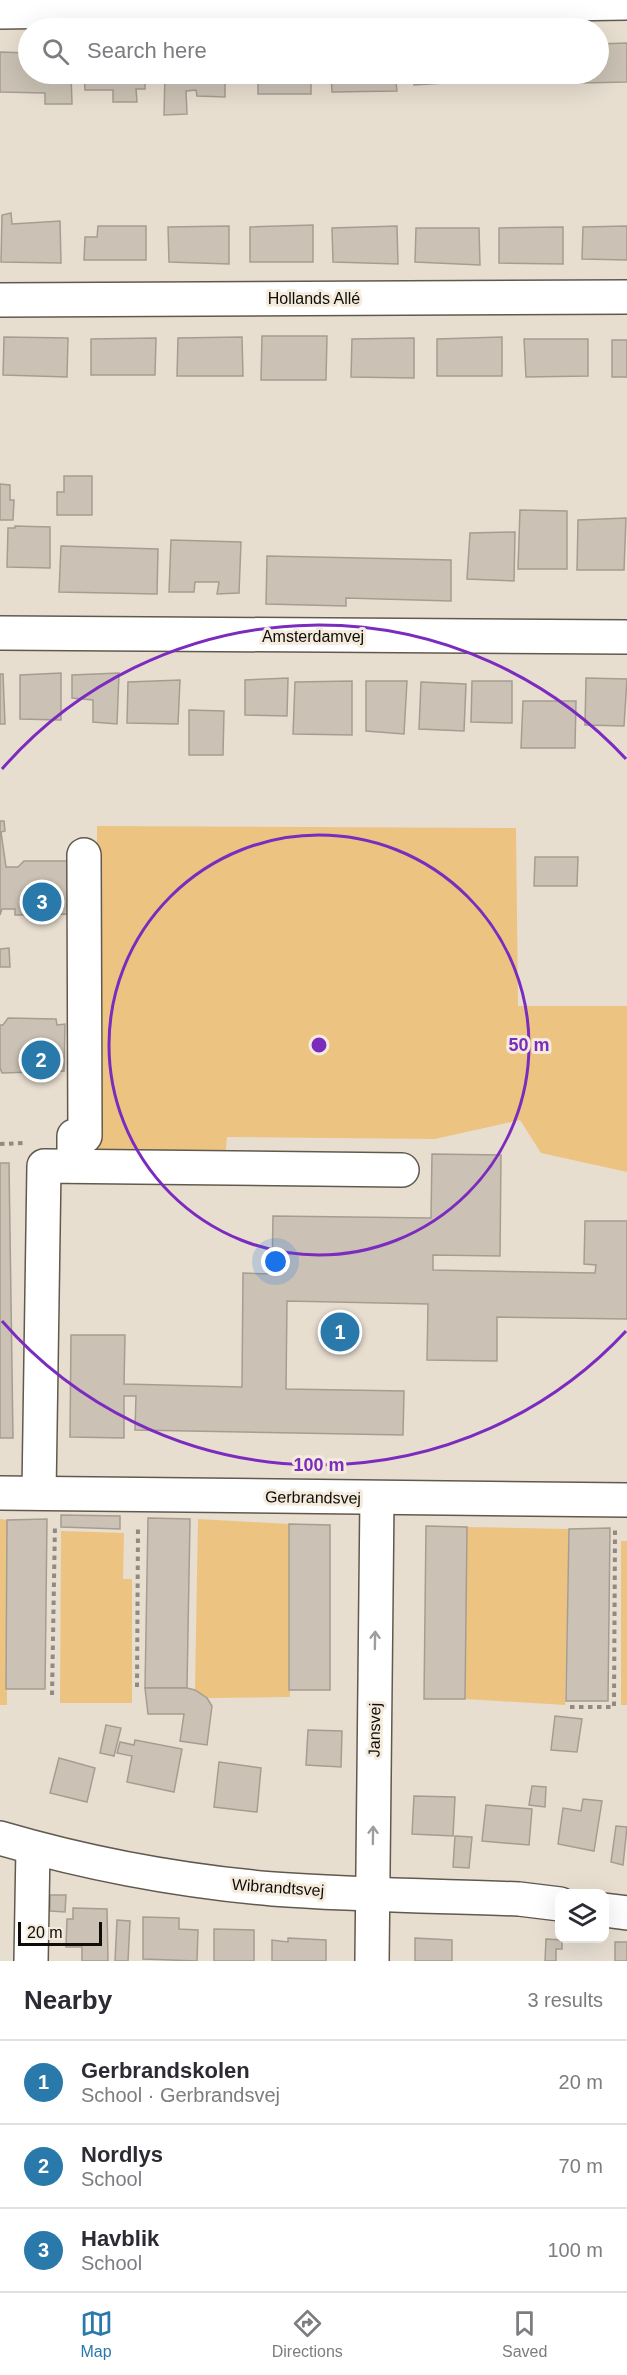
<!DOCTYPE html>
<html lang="en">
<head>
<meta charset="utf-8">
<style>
  :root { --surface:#fff; --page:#f2f2f3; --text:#2b2b33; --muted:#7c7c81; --line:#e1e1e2; --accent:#2979aa }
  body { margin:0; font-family:Arial,sans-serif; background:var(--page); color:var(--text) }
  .controls { position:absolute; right:18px; bottom:18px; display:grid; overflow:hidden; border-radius:12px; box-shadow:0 6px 24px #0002 }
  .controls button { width:54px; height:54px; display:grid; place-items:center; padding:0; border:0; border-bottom:2px solid var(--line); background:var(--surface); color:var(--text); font:30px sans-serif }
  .scale { position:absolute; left:18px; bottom:15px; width:84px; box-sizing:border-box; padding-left:6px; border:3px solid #100d08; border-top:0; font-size:16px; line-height:21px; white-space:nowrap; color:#100d08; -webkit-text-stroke:4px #f4ebdd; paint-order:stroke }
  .you { position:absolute; left:276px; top:1262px; width:21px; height:21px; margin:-15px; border:4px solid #fff; border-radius:50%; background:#1a73e8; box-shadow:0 0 0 9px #1a73e833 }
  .badge { display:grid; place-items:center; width:39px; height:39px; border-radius:50%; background:var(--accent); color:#fff; font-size:20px; font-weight:700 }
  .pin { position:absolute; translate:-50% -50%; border:3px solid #fff; box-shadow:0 2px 6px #0006 }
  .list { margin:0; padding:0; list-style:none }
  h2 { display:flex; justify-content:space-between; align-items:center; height:78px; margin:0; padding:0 24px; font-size:26px }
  h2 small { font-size:20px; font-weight:400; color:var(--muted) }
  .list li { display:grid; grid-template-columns:39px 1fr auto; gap:18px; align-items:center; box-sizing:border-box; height:84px; padding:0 24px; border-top:2px solid var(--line) }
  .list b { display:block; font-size:22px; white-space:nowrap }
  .list p { margin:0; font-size:20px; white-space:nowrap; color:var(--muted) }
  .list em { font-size:20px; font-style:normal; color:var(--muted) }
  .icon { flex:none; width:33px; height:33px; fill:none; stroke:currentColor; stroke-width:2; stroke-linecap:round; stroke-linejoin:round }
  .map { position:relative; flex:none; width:627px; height:1961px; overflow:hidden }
  .search { position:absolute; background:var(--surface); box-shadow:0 6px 24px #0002; left:18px; right:18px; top:18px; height:66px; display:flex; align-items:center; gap:15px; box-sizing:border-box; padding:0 21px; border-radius:33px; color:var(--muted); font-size:22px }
  .sheet { height:330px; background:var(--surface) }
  nav { display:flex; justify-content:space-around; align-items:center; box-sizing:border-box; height:84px; border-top:2px solid var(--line); background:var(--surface); font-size:16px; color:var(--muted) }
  nav a { display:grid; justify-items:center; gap:3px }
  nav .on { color:var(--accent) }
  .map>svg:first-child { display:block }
  .green { fill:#edc382 }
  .building { fill:#cbc2b5; stroke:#a69d91; stroke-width:1.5 }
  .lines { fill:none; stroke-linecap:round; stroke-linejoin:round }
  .minor-casing { stroke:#61594d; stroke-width:36 }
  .path { stroke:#918a80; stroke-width:4; stroke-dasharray:4.5 4.5; stroke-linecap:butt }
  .minor { stroke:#fff; stroke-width:33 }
  .oneway { stroke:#9f9e9c }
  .ring { fill:none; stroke:#7b2cbf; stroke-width:3 }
  .labels { text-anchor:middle; stroke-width:6; stroke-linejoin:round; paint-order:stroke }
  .street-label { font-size:16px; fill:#100d08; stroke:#f4ebdd }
  .centre { fill:#7b2cbf; stroke:#f4ebdd; stroke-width:3 }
  .ring-label { font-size:18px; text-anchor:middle; font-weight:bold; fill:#7b2cbf; stroke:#f4ebdd; stroke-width:6; stroke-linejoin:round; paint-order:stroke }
</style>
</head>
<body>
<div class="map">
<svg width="627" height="1961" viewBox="0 0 627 1961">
  <rect width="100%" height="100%" fill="#e7ded0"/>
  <g class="green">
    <polygon points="97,826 516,828 518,1006 627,1006 627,1172 541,1153 520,1120 435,1139 227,1137 225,1160 97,1157"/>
    <polygon points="0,1519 7,1520 7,1705 0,1705"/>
    <polygon points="198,1519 289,1524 290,1697 207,1698 195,1690"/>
    <polygon points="467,1527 569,1529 565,1705 465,1699"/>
    <polygon points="61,1531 124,1533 123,1579 132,1579 132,1703 60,1703"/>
    <rect x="621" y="1541" width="6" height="164"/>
  </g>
  <g class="building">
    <polygon points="627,43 627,82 580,83 580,74 598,74 598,44"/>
    <polygon points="0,52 28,53 28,74 71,74 72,104 45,104 45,93 0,92"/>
    <polygon points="84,74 145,74 145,89 136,89 137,102 113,102 113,90 85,90"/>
    <polygon points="165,74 225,74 225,97 197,96 196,90 186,91 187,114 164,115"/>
    <rect x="258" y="74" width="53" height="20"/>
    <polygon points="331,74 395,74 397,91 332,92"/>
    <polygon points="414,74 476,74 476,81 414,85"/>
    <polygon points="497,74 569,74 568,81 497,81"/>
    <polygon points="11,213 12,224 60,221 61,263 1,262 2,215"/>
    <polygon points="313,225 313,262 250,262 250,227"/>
    <polygon points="98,226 146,226 146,260 84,260 85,237 97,237"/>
    <polygon points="229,226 229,264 169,262 168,227"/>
    <polygon points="397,226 398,264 333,262 332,228"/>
    <polygon points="627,226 627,260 582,259 583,227"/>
    <polygon points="563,227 563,264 499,263 499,228"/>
    <polygon points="416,228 479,228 480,265 415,262"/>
    <polygon points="262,336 327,336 326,380 261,380"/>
    <polygon points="4,337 68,338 67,377 3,375"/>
    <polygon points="242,337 243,376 177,376 178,338"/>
    <polygon points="502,337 502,376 437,376 437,339"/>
    <polygon points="156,338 155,375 91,375 91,339"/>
    <polygon points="414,338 414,378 351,377 352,339"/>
    <polygon points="524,339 588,339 588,376 526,377"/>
    <rect x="612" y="340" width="15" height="37"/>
    <polygon points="64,476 92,476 92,515 57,515 57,492 64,492"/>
    <polygon points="0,484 10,485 10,500 14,500 13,520 0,520"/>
    <polygon points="520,510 567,511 567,569 518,569"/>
    <polygon points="626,518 624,570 577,570 578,520"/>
    <polygon points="15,526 50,527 50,568 7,567 8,528 15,528"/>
    <polygon points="515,532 514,581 467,579 470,533"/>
    <polygon points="171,540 241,542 239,593 217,594 219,582 195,582 194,592 169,592"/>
    <polygon points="61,546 158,549 157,594 59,592"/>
    <polygon points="267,556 451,560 451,601 346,598 346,606 266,604"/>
    <polygon points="61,673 61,720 20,719 20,675"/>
    <polygon points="119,673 117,724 93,722 93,700 72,698 72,675"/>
    <polygon points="0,674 3,674 5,724 0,724"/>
    <polygon points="288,678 287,716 245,715 245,680"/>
    <polygon points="586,678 627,679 624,726 585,725"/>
    <polygon points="180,680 178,724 127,723 128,682"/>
    <polygon points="352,681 352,735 293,734 295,682"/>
    <polygon points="366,681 407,681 404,734 366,731"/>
    <polygon points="472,681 512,681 512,723 471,722"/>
    <polygon points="421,682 466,684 464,731 419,729"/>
    <polygon points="523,701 576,701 575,748 521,748"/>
    <polygon points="189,710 224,711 223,755 189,755"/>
    <polygon points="0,821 4,821 5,831 1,832 6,867 18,867 24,861 71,861 78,914 15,915 15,909 2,909 0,915"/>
    <polygon points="535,857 578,857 577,886 534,886"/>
    <polygon points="9,948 10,967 0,967 0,949"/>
    <polygon points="8,1018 56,1019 57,1025 65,1024 64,1071 2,1073 0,1068 0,1025 3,1025"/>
    <polygon points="432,1154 501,1155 500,1256 433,1255 433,1270 595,1273 596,1265 584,1264 585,1221 627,1221 627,1319 497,1317 497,1361 427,1360 428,1304 287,1301 286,1389 404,1391 403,1435 135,1430 136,1396 124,1396 124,1438 70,1437 71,1335 125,1335 124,1384 242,1387 243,1273 272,1274 273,1216 431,1218"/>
    <polygon points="0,1163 9,1163 13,1438 0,1438"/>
    <polygon points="61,1515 120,1516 120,1529 61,1527"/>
    <polygon points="148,1518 190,1519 187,1688 145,1688"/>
    <polygon points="47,1519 45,1689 6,1689 7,1520"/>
    <polygon points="289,1524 330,1525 330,1690 289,1690"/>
    <polygon points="426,1526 467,1527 465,1699 424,1699"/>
    <polygon points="610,1528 608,1701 566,1701 569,1529"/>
    <polygon points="145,1688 187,1688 195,1690 207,1698 212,1706 207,1745 180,1741 184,1714 148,1714"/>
    <polygon points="555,1716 582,1719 577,1752 551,1750"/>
    <polygon points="106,1725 121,1728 114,1756 100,1753"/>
    <polygon points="308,1730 342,1731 341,1767 306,1765"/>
    <polygon points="135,1740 182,1749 174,1792 127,1782 132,1756 117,1753 120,1742 134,1745"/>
    <polygon points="59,1758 95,1768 87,1802 50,1793"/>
    <polygon points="219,1762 261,1768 257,1812 214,1807"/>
    <polygon points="532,1786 546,1787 545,1807 529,1805"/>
    <polygon points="414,1796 455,1797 453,1836 412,1834"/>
    <polygon points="583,1799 602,1801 594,1851 558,1844 563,1808 581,1811"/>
    <polygon points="486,1805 532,1809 529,1845 482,1841"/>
    <polygon points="616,1826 627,1827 623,1865 611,1862"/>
    <polygon points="455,1836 472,1837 469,1868 453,1867"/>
    <polygon points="50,1895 66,1895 65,1912 50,1911"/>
    <polygon points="73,1908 107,1909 108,1961 82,1961 82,1947 66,1947 67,1919 73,1919"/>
    <polygon points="143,1917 179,1918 179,1929 198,1930 197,1961 143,1959"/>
    <polygon points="117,1920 130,1921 128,1961 115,1961"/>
    <polygon points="214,1929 254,1930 254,1961 214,1961"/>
    <polygon points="288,1938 326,1940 326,1961 272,1961 272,1940 288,1942"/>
    <polygon points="415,1938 452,1940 452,1961 415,1961"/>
    <polygon points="546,1939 562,1940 562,1949 556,1949 556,1961 545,1961"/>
    <rect x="615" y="1942" width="12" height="19"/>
  </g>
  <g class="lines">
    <defs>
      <g id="minor">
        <polyline points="0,12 627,3"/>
        <polyline points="0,300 627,297"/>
        <polyline points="0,633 627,637"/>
        <polyline points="74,1166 74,1136 85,1136 84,855"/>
        <polyline points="0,1493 627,1500"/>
        <polyline points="39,1493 44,1166 402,1170"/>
        <path d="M0,1838C89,1864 181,1881 273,1889C355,1895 437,1896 519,1899L560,1904"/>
        <polyline points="604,1910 627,1913"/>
        <polyline points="31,1961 33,1848"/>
        <polyline points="372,1961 377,1498"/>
      </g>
    </defs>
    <use href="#minor" class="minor-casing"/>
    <g class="path">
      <polyline points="0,1144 25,1143"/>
      <polyline points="137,1687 138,1526"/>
      <polyline points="52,1695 55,1524"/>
      <polyline points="570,1707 614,1707 615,1530"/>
    </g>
    <use href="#minor" class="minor"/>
  </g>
  <defs><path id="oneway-shaft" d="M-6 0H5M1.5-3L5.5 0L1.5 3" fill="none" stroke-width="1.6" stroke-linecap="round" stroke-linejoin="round" transform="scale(1.5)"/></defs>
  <g class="oneway">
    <use href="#oneway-shaft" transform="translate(375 1640) rotate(-89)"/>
    <use href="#oneway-shaft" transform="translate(373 1835) rotate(-89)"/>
  </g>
  <g class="ring">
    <circle cx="319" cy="1045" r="210"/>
    <path d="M626 1331A420 420 0 0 1 2 1321M2 769A420 420 0 0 1 626 759"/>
  </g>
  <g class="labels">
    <g class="street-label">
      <text x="314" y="304">Hollands Allé</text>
      <text x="313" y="642">Amsterdamvej</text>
      <text transform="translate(313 1497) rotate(1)" y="6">Gerbrandsvej</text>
      <text transform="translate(374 1730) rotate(-89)" y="6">Jansvej</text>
      <text transform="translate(278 1887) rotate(4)" y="6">Wibrandtsvej</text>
    </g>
  </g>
  <circle cx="319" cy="1045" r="9" class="centre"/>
  <g class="ring-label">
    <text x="529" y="1051">50 m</text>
    <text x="319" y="1471">100 m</text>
  </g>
</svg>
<div class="controls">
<button><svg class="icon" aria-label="layers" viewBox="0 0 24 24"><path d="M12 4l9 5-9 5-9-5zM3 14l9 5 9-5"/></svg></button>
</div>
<div class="scale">20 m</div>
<div class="you"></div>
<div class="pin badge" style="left:340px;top:1332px">1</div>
<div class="pin badge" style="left:41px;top:1060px">2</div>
<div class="pin badge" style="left:42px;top:902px">3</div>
<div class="search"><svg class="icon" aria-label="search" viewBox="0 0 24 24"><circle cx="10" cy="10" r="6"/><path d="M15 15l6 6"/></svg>Search here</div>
</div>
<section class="sheet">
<h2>Nearby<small>3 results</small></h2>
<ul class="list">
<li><span class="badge">1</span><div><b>Gerbrandskolen</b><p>School · Gerbrandsvej</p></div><em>20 m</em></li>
<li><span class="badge">2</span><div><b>Nordlys</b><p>School</p></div><em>70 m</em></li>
<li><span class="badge">3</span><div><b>Havblik</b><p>School</p></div><em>100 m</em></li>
</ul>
</section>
<nav>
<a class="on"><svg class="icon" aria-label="map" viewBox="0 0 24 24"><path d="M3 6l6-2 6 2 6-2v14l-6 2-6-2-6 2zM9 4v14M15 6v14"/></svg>Map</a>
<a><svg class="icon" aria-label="directions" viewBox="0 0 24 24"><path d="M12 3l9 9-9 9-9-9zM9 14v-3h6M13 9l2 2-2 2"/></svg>Directions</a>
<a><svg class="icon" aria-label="saved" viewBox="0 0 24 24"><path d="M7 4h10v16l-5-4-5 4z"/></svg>Saved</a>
</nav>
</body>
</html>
